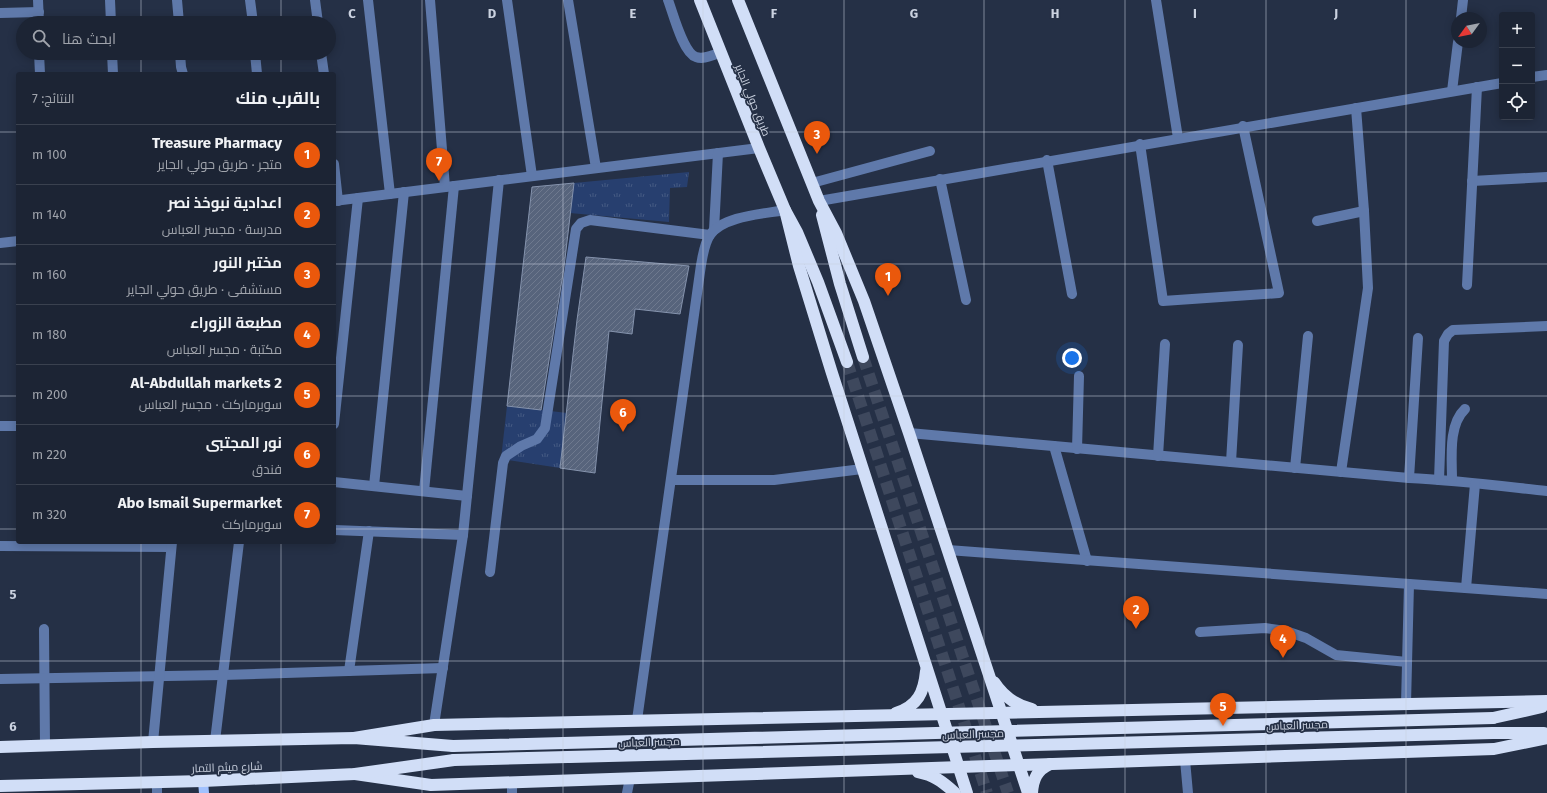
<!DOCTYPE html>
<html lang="ar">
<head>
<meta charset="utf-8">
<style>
  :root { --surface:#1c2434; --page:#252c3c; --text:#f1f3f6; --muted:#a0a4ac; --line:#3a414f; --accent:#ea580c }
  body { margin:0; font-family:"Fira Sans",Cairo,sans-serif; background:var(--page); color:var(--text); direction:rtl }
  .controls { position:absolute; right:12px; top:12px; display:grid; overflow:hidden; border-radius:4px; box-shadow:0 2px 10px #0003 }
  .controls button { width:36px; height:36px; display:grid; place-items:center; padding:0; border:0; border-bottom:1px solid var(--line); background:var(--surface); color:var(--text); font:20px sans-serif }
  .compass { position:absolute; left:1451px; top:12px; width:36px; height:36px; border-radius:50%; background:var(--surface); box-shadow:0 2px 10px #0003; rotate:237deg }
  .you { position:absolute; left:1072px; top:358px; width:14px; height:14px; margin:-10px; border:3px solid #fff; border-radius:50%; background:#1a73e8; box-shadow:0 0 0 6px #1a73e833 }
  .badge { display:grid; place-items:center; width:26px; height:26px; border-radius:50%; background:var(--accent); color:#fff; font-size:13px; font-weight:700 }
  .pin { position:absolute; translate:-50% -33px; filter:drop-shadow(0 1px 2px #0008) }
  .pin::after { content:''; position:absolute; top:21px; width:14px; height:12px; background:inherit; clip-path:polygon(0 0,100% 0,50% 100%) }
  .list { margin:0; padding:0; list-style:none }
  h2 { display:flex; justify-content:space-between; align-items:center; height:52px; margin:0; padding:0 16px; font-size:17px }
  h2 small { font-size:13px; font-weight:400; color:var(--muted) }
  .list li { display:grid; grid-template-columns:26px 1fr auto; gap:12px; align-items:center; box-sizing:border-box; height:60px; padding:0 16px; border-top:1px solid var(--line) }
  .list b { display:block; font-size:15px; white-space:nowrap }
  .list p { margin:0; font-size:13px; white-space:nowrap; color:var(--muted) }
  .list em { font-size:13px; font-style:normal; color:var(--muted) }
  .icon { flex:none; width:22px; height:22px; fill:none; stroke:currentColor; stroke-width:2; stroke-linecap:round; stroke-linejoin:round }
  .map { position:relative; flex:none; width:1547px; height:793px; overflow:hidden; direction:ltr }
  .search { position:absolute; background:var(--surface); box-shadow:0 2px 10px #0003; left:16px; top:16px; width:320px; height:44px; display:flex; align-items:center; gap:10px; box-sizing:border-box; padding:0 14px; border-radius:22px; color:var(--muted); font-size:15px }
  .panel { position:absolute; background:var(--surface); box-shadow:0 2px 10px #0003; left:16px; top:72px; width:320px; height:472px; border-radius:4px; direction:rtl }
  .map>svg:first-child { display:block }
  .grass { fill:url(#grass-tufts) }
  .building { fill:url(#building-hatch); stroke:#8593ad }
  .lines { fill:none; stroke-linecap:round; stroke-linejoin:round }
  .highway-tunnel { stroke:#3e485d; stroke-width:12; stroke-dasharray:12 6; stroke-linecap:butt }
  .minor { stroke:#5f79aa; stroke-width:10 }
  .major { stroke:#a1c1fe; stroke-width:10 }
  .highway { stroke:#d1def7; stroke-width:12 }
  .highway-bridge { stroke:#d1def7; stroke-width:12 }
  .grid { fill:none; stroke:#cbd2e0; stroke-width:1; stroke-opacity:0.55 }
  .labels { text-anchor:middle; stroke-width:3.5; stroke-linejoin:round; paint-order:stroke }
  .street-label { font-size:11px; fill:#cbd2e0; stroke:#253046 }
  .grid-label { font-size:13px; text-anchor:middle; font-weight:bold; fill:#cbd2e0; stroke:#253046; stroke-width:3.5; stroke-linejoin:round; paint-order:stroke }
</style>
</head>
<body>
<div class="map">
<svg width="1547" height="793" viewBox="0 0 1547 793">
  <defs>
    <pattern id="grass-tufts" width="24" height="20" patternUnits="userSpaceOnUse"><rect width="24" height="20" fill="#273f6f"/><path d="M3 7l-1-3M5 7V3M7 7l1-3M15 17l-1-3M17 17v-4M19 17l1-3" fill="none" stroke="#455a83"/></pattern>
    <pattern id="building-hatch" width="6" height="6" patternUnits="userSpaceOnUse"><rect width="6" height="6" fill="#57647c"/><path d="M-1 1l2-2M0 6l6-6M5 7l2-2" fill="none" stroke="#6e798e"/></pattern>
  </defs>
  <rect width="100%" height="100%" fill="#253046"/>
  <g class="grass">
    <polygon points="689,172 687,187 670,188 669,222 570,213 574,183"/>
    <polygon points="507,406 567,413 560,468 501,459"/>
  </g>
  <g class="building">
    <polygon points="574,183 564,267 541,410 507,406 532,187"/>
    <polygon points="586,257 689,266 680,314 635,309 632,334 609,331 595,473 560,468 577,320"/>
  </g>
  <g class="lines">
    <g class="highway-tunnel">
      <polyline points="863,357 1008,793"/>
      <polyline points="847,362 987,793"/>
    </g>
    <g class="minor">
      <polyline points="38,0 39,23"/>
      <polyline points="110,0 111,23"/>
      <polyline points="177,0 179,23"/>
      <polyline points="250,0 253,23"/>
      <polyline points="315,0 318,23"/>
      <polyline points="368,0 390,194"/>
      <polyline points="430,0 445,187"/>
      <polyline points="507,0 532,176"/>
      <polyline points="568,0 596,168"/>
      <path d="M668,0C673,13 683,53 696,57C704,60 712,55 720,53"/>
      <polyline points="1156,0 1178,138"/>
      <polyline points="0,13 39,12"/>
      <polyline points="1461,18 1463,0"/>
      <polyline points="39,53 40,74"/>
      <polyline points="112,53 113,74"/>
      <polyline points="180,53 181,67 183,74"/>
      <polyline points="255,53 257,74"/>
      <polyline points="321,53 324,74"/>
      <polyline points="1532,77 1547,75"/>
      <polyline points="1452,91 1458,42"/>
      <polyline points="1140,144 1163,301 1279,293 1243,126"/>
      <polyline points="1047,160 1072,294"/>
      <polyline points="334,164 338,201"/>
      <polyline points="940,179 966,300"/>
      <polyline points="1472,181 1547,177"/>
      <polyline points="812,183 930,151"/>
      <polyline points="334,201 759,148"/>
      <polyline points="819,201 1502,83"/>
      <polyline points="1317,221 1364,211"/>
      <polyline points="714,230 718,153"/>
      <polyline points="0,243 18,241"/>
      <polyline points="1467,285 1477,87"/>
      <polyline points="334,424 358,198"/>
      <polyline points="0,426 18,426"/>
      <path d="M909,433L1409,478C1455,480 1501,486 1547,491"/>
      <polyline points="1054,446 1087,561"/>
      <polyline points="1077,449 1079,376"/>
      <polyline points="1158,456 1165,344"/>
      <polyline points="1231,462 1238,345"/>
      <polyline points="1295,468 1308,336"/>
      <polyline points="1341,472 1368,288 1364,211 1356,108"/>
      <polyline points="1409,478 1418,338"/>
      <polyline points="671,480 774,480 862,469"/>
      <polyline points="1439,480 1444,341 1448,334 1453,330 1547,326"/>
      <path d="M1452,480C1452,458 1448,425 1465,409"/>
      <polyline points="334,482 467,496"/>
      <polyline points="374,486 404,192"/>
      <polyline points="424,491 454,186"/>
      <polyline points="334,530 463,535"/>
      <polyline points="0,546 171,547"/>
      <polyline points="948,550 1547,594"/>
      <polyline points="490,572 503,463 506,456 521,446 537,439 545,428 576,229 581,223 590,220 710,235"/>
      <polyline points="1466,588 1475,484"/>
      <polyline points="44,629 45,746"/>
      <polyline points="1200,632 1265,628 1286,631 1306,638 1336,655 1407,662"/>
      <polyline points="349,671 369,531"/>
      <polyline points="0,679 223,675 443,668"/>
      <polyline points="1406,704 1409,584"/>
      <path d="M637,720L701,265C703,255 704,244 710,235C723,216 763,214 785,210"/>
      <polyline points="434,725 463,535 499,180"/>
      <polyline points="215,741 239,542"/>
      <polyline points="153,742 172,542"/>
      <polyline points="1185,760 1188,793"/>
      <polyline points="157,782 157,793"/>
      <polyline points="512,793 512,783"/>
      <polyline points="627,793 630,778"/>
    </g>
    <polyline class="major" points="203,781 204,793"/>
    <g class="highway">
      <polyline points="700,0 759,148 785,210 797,232 818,282 847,362"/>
      <polyline points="738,0 819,201 836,233 864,301 909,433 1028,793"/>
      <polyline points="785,210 799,266 831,370 967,793"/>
      <polyline points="822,215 840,284 863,357"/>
      <path d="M994,682C1003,696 1015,705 1032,709"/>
      <path d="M896,713C918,706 924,692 926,671"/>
      <polyline points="1493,718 1542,707"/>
      <polyline points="1493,733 1544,733"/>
      <polyline points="354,738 434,725 1547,701"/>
      <polyline points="0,747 153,742 354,738 453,746"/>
      <path d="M918,772C934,775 943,782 955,793"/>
      <polyline points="355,774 431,785 1494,749 1547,738"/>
      <polyline points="0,786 203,781 355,774 454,760"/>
      <path d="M1032,793C1033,779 1037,770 1050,764"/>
    </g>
    <g class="highway-bridge">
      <polyline points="453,746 1493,718"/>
      <polyline points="454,760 1493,733"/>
    </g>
  </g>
  <path class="grid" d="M141,0V23M281,0V23M422,0V793M563,0V793M703,0V793M844,0V793M984,0V793M1125,0V793M1266,0V793M1406,0V793M141,53V74M281,53V74M0,132H18M334,132H1547M0,264H18M334,264H1547M0,396H18M334,396H1547M0,529H18M334,529H1547M141,542V793M281,542V793M0,661H1547"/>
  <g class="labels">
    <g class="street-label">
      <text transform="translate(753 100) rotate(68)" y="4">طريق حولي الجاير</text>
      <text transform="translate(1297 725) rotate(-2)" y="4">مجسر العباس</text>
      <text transform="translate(973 734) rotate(-2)" y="4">مجسر العباس</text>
      <text transform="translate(649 742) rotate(-2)" y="4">مجسر العباس</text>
      <text transform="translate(227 767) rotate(-2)" y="4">شارع ميثم التمار</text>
    </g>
  </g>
  <g class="grid-label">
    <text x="352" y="18">C</text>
    <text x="492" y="18">D</text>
    <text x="633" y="18">E</text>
    <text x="774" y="18">F</text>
    <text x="914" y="18">G</text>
    <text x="1055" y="18">H</text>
    <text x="1195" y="18">I</text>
    <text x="1336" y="18">J</text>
    <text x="13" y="599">5</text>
    <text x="13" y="731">6</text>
  </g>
</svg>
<div class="controls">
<button>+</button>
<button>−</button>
<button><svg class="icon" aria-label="locate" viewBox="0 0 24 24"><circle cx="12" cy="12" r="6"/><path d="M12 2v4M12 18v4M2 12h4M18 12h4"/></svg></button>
</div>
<svg class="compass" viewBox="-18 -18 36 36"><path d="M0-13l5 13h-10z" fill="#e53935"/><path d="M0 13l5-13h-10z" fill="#a0a4ac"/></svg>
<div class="you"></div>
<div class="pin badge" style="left:888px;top:296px">1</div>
<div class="pin badge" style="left:1136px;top:629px">2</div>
<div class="pin badge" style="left:817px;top:154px">3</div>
<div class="pin badge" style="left:1283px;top:658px">4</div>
<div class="pin badge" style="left:1223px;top:726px">5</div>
<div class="pin badge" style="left:623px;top:432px">6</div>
<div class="pin badge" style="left:439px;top:181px">7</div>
<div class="search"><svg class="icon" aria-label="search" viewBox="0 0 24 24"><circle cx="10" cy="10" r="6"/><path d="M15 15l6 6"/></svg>ابحث هنا</div>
<section class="panel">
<h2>بالقرب منك<small>النتائج: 7</small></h2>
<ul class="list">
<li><span class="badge">1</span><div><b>Treasure Pharmacy</b><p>متجر · طريق حولي الجاير</p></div><em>100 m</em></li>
<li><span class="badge">2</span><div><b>اعدادية نبوخذ نصر</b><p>مدرسة · مجسر العباس</p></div><em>140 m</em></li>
<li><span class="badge">3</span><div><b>مختبر النور</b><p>مستشفى · طريق حولي الجاير</p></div><em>160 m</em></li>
<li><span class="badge">4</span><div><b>مطبعة الزوراء</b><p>مكتبة · مجسر العباس</p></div><em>180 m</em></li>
<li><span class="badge">5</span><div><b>Al-Abdullah markets 2</b><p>سوبرماركت · مجسر العباس</p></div><em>200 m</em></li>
<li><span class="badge">6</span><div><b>نور المجتبى</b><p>فندق</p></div><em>220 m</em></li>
<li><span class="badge">7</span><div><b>Abo Ismail Supermarket</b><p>سوبرماركت</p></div><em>320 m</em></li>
</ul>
</section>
</div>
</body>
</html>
